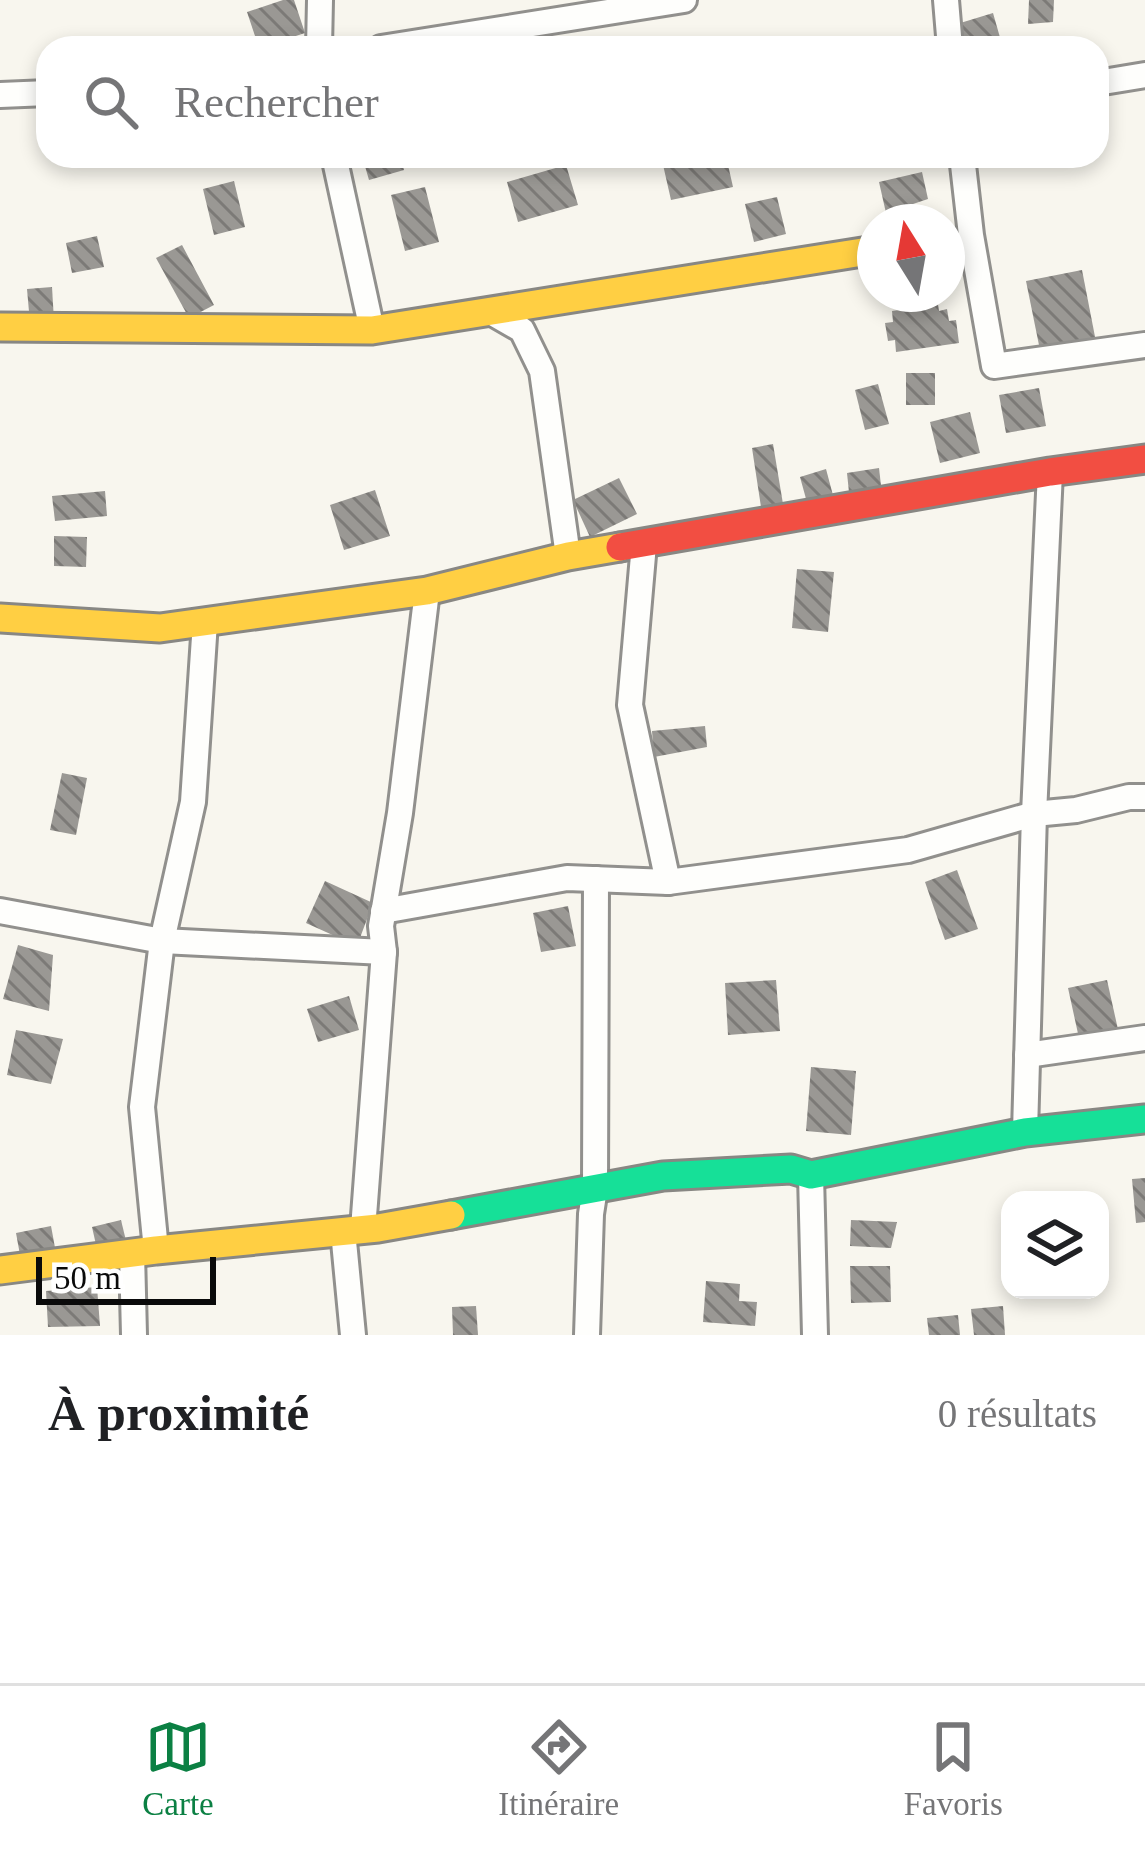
<!DOCTYPE html>
<html lang="fr">
<head>
<meta charset="utf-8">
<style>
  :root { --surface:#fff; --page:#f2f2f2; --text:#202124; --muted:#757577; --line:#e0e0e0; --accent:#0b8043 }
  body { margin:0; font-family:Georgia,serif; background:var(--page); color:var(--text) }
  .controls { position:absolute; right:36px; bottom:36px; display:grid; overflow:hidden; border-radius:24px; box-shadow:0 6px 18px #0003 }
  .controls button { width:108px; height:108px; display:grid; place-items:center; padding:0; border:0; border-bottom:3px solid var(--line); background:var(--surface); color:var(--text); font:60px sans-serif }
  .compass { position:absolute; left:857px; top:204px; width:108px; height:108px; border-radius:50%; background:var(--surface); box-shadow:0 6px 18px #0003; rotate:349deg }
  .scale { position:absolute; left:36px; bottom:30px; width:180px; box-sizing:border-box; padding-left:12px; border:6px solid #0a0a0a; border-top:0; font-size:33px; line-height:42px; white-space:nowrap; color:#0a0a0a; -webkit-text-stroke:9px #fff; paint-order:stroke }
  .list { margin:0; padding:0; list-style:none }
  h2 { display:flex; justify-content:space-between; align-items:center; height:156px; margin:0; padding:0 48px; font-size:51px }
  h2 small { font-size:39px; font-weight:400; color:var(--muted) }
  .icon { flex:none; width:66px; height:66px; fill:none; stroke:currentColor; stroke-width:2; stroke-linecap:round; stroke-linejoin:round }
  .map { position:relative; flex:none; width:1145px; height:1335px; overflow:hidden }
  .search { position:absolute; background:var(--surface); box-shadow:0 6px 18px #0003; left:36px; right:36px; top:36px; height:132px; display:flex; align-items:center; gap:30px; box-sizing:border-box; padding:0 42px; border-radius:36px; color:var(--muted); font-size:45px }
  .sheet { height:348px; background:var(--surface) }
  nav { display:flex; justify-content:space-around; align-items:center; box-sizing:border-box; height:168px; border-top:3px solid var(--line); background:var(--surface); font-size:33px; color:var(--muted) }
  nav a { display:grid; justify-items:center; gap:6px }
  nav .on { color:var(--accent) }
  .map>svg:first-child { display:block }
  .building { fill:url(#building-back-hatch) }
  .lines { fill:none; stroke-linecap:round; stroke-linejoin:round }
  .street-casing { stroke:#91908d; stroke-width:30 }
  .fast-casing { stroke:#888783; stroke-width:33 }
  .slow-casing { stroke:#888783; stroke-width:33 }
  .jam-casing { stroke:#888783; stroke-width:33 }
  .street { stroke:#fefefc; stroke-width:24 }
  .fast { stroke:#16e098; stroke-width:27 }
  .slow { stroke:#ffcf43; stroke-width:27 }
  .jam { stroke:#f24e42; stroke-width:27 }
</style>
</head>
<body>
<div class="map">
<svg width="1145" height="1335" viewBox="0 0 1145 1335">
  <defs>
    <pattern id="building-back-hatch" width="6" height="6" patternUnits="userSpaceOnUse" patternTransform="scale(3)"><rect width="6" height="6" fill="#9a9894"/><path d="M-1 5l2 2M0 0l6 6M5-1l2 2" fill="none" stroke="#7c7a77"/></pattern>
  </defs>
  <rect width="100%" height="100%" fill="#f8f6ee"/>
  <g class="building">
    <polygon points="283,0 294,0 305,33 259,48 247,12"/>
    <polygon points="1029,0 1054,0 1053,22 1028,24"/>
    <polygon points="993,13 1003,48 964,48 957,24"/>
    <polygon points="362,156 400,156 404,170 369,180"/>
    <polygon points="661,156 726,156 733,187 671,200"/>
    <polygon points="566,165 578,205 518,222 507,182"/>
    <polygon points="922,172 928,199 886,213 879,182"/>
    <polygon points="234,181 245,227 214,235 203,189"/>
    <polygon points="425,187 439,242 405,251 391,195"/>
    <polygon points="777,197 786,234 754,242 745,204"/>
    <polygon points="97,236 104,267 72,273 66,243"/>
    <polygon points="182,245 214,305 189,318 156,258"/>
    <polygon points="1082,270 1097,347 1041,355 1026,281"/>
    <polygon points="52,287 54,321 30,323 27,289"/>
    <polygon points="937,297 939,311 947,309 949,321 956,320 959,343 896,352 895,340 888,341 885,323 893,322 892,311 899,310 898,303"/>
    <rect x="906" y="373" width="29" height="32"/>
    <polygon points="878,384 889,424 865,430 855,390"/>
    <polygon points="1039,388 1046,426 1006,433 999,395"/>
    <polygon points="970,412 980,453 940,463 930,422"/>
    <polygon points="773,444 785,516 763,520 752,448"/>
    <polygon points="879,468 882,494 850,502 847,473"/>
    <polygon points="826,469 834,499 808,506 800,477"/>
    <polygon points="619,478 637,514 590,537 573,500"/>
    <polygon points="375,490 390,536 344,550 330,505"/>
    <polygon points="105,491 107,516 55,521 52,496"/>
    <polygon points="54,536 87,537 86,567 54,566"/>
    <polygon points="797,569 834,572 828,632 792,628"/>
    <polygon points="705,726 707,747 654,757 652,731"/>
    <polygon points="62,773 87,778 76,835 50,830"/>
    <polygon points="957,870 978,929 945,940 925,882"/>
    <polygon points="325,881 373,903 357,946 306,923"/>
    <polygon points="568,906 576,946 541,952 533,913"/>
    <polygon points="18,945 53,955 49,1011 3,999"/>
    <polygon points="776,980 780,1031 728,1035 725,983"/>
    <polygon points="1107,980 1121,1043 1082,1052 1068,988"/>
    <polygon points="349,996 359,1030 318,1042 307,1009"/>
    <polygon points="16,1030 63,1039 51,1084 7,1075"/>
    <polygon points="811,1067 856,1071 851,1135 806,1131"/>
    <polygon points="1145,1178 1145,1222 1136,1223 1132,1179"/>
    <polygon points="121,1220 128,1249 99,1258 92,1227"/>
    <polygon points="851,1220 897,1222 891,1248 850,1246"/>
    <polygon points="51,1226 56,1253 22,1266 16,1233"/>
    <polygon points="850,1266 890,1266 891,1302 851,1303"/>
    <polygon points="706,1281 740,1284 739,1301 757,1302 755,1326 703,1322"/>
    <polygon points="97,1287 100,1326 48,1327 46,1291"/>
    <polygon points="476,1306 478,1335 453,1335 452,1307"/>
    <polygon points="1003,1306 1005,1335 974,1335 971,1309"/>
    <polygon points="958,1315 960,1335 929,1335 927,1318"/>
  </g>
  <g class="lines">
    <defs>
      <g id="street">
        <polyline points="946,0 950,48"/>
        <polyline points="319,48 320,0"/>
        <polyline points="381,48 684,0"/>
        <polyline points="1097,83 1145,75"/>
        <polyline points="0,95 48,93"/>
        <polyline points="334,156 372,330"/>
        <polyline points="962,156 971,235 994,366 1145,345"/>
        <polyline points="489,311 522,330 542,371 568,556"/>
        <polyline points="644,544 630,705 668,882"/>
        <polyline points="0,911 162,941 384,952"/>
        <polyline points="383,911 567,878 668,882 908,850 1034,814 1076,810 1129,797 1145,797"/>
        <polyline points="1027,1055 1145,1038"/>
        <polyline points="1025,1132 1034,814 1050,472"/>
        <polyline points="811,1175 815,1335"/>
        <polyline points="363,1229 384,952 381,926 400,813 427,591"/>
        <polyline points="343,1231 353,1335"/>
        <polyline points="156,1250 142,1107 162,941 193,802 205,622"/>
        <polyline points="132,1253 134,1335"/>
        <polyline points="587,1335 591,1214 595,1188 596,879"/>
      </g>
      <polyline id="fast" points="451,1215 663,1176 791,1169 811,1175 1025,1132 1145,1119"/>
      <g id="slow">
        <polyline points="0,327 372,330 875,250"/>
        <polyline points="0,618 160,628 427,591 568,556 620,547"/>
        <polyline points="0,1270 156,1250 378,1228 451,1215"/>
      </g>
      <polyline id="jam" points="620,547 1050,472 1145,459"/>
    </defs>
    <use href="#street" class="street-casing"/>
    <use href="#fast" class="fast-casing"/>
    <use href="#slow" class="slow-casing"/>
    <use href="#jam" class="jam-casing"/>
    <use href="#street" class="street"/>
    <use href="#fast" class="fast"/>
    <use href="#slow" class="slow"/>
    <use href="#jam" class="jam"/>
  </g>
</svg>
<div class="controls">
<button><svg class="icon" aria-label="layers" viewBox="0 0 24 24"><path d="M12 4l9 5-9 5-9-5zM3 14l9 5 9-5"/></svg></button>
</div>
<svg class="compass" viewBox="-18 -18 36 36"><path d="M0-13l5 13h-10z" fill="#e53935"/><path d="M0 13l5-13h-10z" fill="#757577"/></svg>
<div class="scale">50 m</div>
<div class="search"><svg class="icon" aria-label="search" viewBox="0 0 24 24"><circle cx="10" cy="10" r="6"/><path d="M15 15l6 6"/></svg>Rechercher</div>
</div>
<section class="sheet">
<h2>À proximité<small>0 résultats</small></h2>
<ul class="list">
</ul>
</section>
<nav>
<a class="on"><svg class="icon" aria-label="map" viewBox="0 0 24 24"><path d="M3 6l6-2 6 2 6-2v14l-6 2-6-2-6 2zM9 4v14M15 6v14"/></svg>Carte</a>
<a><svg class="icon" aria-label="directions" viewBox="0 0 24 24"><path d="M12 3l9 9-9 9-9-9zM9 14v-3h6M13 9l2 2-2 2"/></svg>Itinéraire</a>
<a><svg class="icon" aria-label="saved" viewBox="0 0 24 24"><path d="M7 4h10v16l-5-4-5 4z"/></svg>Favoris</a>
</nav>
</body>
</html>
